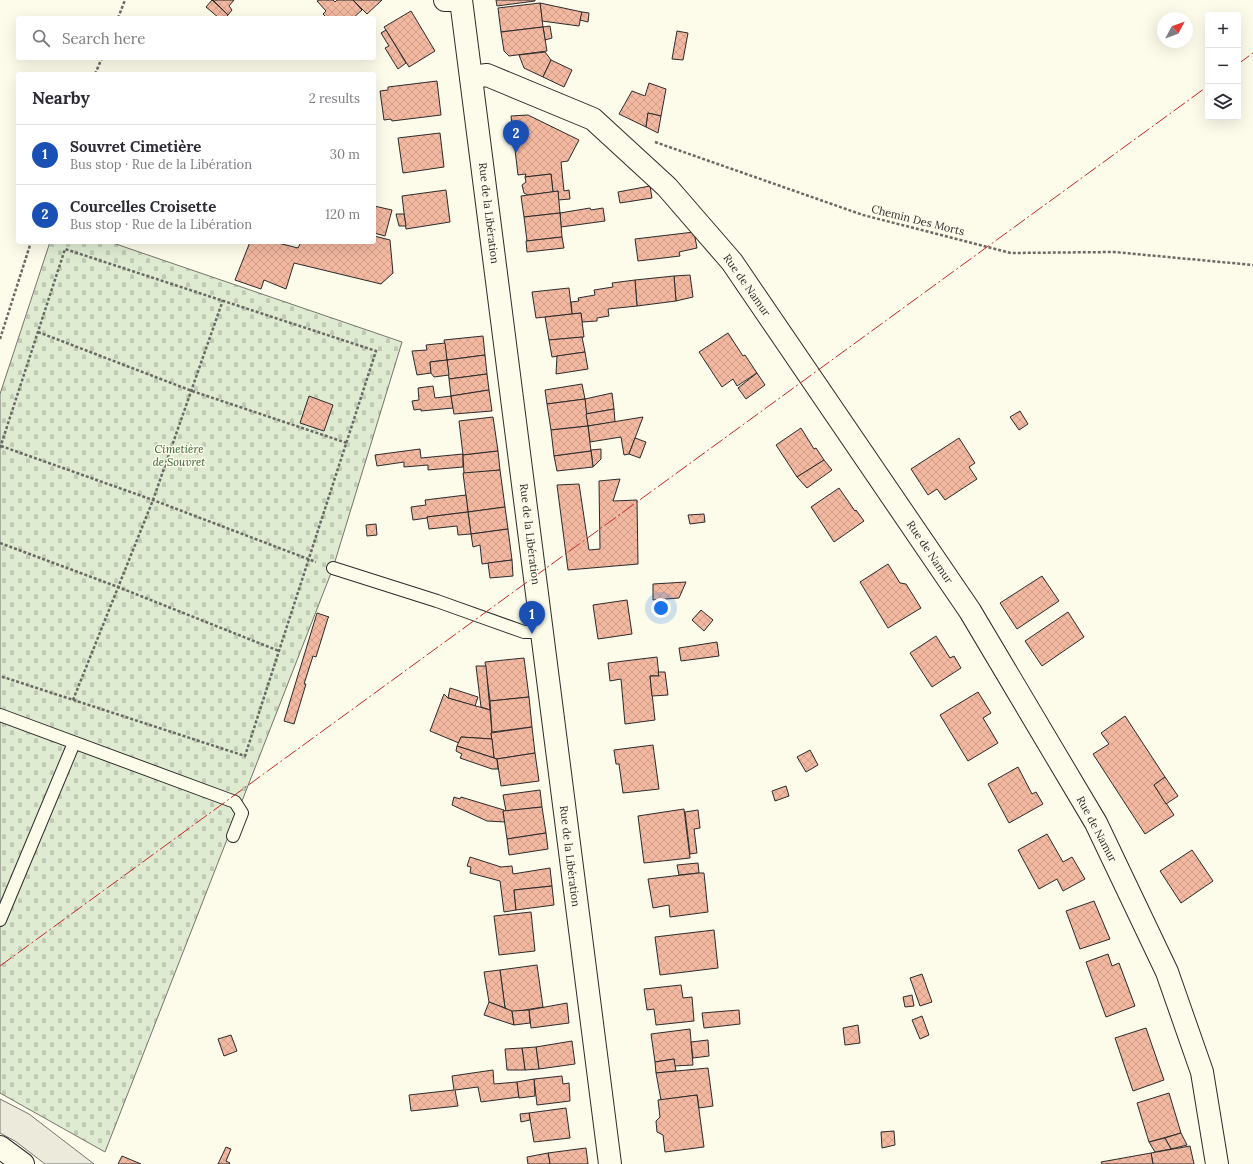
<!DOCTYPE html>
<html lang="en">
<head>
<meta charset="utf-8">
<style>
  :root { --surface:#fff; --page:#f7f7f7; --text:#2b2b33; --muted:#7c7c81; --line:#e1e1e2; --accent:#c62828 }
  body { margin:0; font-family:Lora,serif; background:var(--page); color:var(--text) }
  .controls { position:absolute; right:12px; top:12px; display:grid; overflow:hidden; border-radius:4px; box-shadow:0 4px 16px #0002 }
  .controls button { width:36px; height:36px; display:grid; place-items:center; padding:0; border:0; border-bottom:1px solid var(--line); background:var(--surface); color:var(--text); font:20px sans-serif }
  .compass { position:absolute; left:1157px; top:12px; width:36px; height:36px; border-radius:50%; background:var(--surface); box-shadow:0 4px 16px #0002; rotate:49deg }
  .you { position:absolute; left:661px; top:608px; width:14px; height:14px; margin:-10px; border:3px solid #fff; border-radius:50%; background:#1a73e8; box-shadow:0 0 0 6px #1a73e833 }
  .badge { display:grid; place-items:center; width:26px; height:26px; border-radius:50%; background:var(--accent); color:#fff; font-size:13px; font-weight:700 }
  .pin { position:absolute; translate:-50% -33px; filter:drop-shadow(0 1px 2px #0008) }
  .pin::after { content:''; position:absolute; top:21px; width:14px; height:12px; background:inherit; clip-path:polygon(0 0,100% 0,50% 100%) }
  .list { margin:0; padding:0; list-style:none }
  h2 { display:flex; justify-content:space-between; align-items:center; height:52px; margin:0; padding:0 16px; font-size:17px }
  h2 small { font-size:13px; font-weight:400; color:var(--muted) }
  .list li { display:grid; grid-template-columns:26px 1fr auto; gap:12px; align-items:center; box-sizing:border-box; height:60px; padding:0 16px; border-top:1px solid var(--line) }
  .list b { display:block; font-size:15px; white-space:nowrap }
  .list p { margin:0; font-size:13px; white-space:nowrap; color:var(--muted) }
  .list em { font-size:13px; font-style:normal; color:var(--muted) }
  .icon { flex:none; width:22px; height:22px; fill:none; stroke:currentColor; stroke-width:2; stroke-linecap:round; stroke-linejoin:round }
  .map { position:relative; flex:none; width:1253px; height:1164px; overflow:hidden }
  .search { position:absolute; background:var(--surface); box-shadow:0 4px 16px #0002; left:16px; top:16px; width:360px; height:44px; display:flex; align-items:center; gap:10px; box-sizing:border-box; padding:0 14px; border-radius:4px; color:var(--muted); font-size:15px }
  .panel { position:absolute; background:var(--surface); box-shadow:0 4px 16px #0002; left:16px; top:72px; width:360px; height:172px; border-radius:4px }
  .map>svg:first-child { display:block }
  .cemetery { fill:url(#cemetery-stones); stroke:#74746e }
  .parking { fill:#eceadb; stroke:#74746e }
  .building { fill:url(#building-cross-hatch); stroke:#2b2b2b }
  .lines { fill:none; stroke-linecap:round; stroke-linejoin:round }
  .service-casing { stroke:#2b2b2b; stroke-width:14 }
  .minor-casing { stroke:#2b2b2b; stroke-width:24 }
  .secondary-casing { stroke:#2b2b2b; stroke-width:24 }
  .path { stroke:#6a6964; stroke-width:2.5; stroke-dasharray:3 2; stroke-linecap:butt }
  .service { stroke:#fdfbea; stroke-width:12 }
  .minor { stroke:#fdfbea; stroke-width:22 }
  .secondary { stroke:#fdfbea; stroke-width:22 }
  .power { stroke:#c62828; stroke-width:1; stroke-dasharray:14 3 2 3; stroke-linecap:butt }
  .labels { text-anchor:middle; stroke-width:3; stroke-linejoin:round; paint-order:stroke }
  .street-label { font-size:11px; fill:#2b2b2b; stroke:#fdfbea }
  .park-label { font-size:11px; font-style:italic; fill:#34623c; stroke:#fdfbea }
</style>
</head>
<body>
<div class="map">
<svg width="1253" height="1164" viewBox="0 0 1253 1164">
  <defs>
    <pattern id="cemetery-stones" width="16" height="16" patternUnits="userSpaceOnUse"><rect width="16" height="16" fill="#deebd1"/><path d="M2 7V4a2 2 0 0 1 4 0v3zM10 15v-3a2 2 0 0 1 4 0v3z" fill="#bfcab4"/></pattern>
    <pattern id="building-cross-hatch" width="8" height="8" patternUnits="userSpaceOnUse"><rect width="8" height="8" fill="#f2b8a0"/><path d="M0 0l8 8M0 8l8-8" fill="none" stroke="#d09e8a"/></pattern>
  </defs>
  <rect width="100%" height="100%" fill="#fdfbea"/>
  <polygon class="cemetery" points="50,242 110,242 402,342 333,568 105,1152 0,1093 0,394"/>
  <polygon class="parking" points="0,1099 29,1114 94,1164 45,1164 15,1141 0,1133"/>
  <g class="building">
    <polygon points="212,0 228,15 225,18 219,18 206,7"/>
    <polygon points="213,0 234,0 229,6 232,10 228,15"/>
    <polygon points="319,0 333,0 335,2 337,0 353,0 362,10 353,18 327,18 323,14 326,11 317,1"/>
    <polygon points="353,0 382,0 367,14"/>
    <polygon points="496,0 535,0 535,1 497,6"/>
    <polygon points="540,3 582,12 579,26 542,21"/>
    <polygon points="540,3 543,27 501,32 498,8"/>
    <polygon points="411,11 435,51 409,67 384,27"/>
    <polygon points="582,12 589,13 588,22 580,20"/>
    <polygon points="550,26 552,38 545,40 543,27"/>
    <polygon points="543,27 547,51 509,56 504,51 501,32"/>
    <polygon points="386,30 406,63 398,69 385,48 389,46 381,33"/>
    <polygon points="677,31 688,33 683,60 672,59"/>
    <polygon points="545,52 551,60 543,77 524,68 519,55"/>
    <polygon points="551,60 572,70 564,87 543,77"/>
    <polygon points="437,81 441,115 392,121 391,119 384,120 380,91 388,90 388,87"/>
    <polygon points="649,83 666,89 661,116 648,113 646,127 619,114 632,91 645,96"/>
    <polygon points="648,113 661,116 658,133 646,127"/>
    <polygon points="528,115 579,140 568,161 561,162 564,191 569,190 570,199 558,200 558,191 553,192 551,174 525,177 526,174 518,175 511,116"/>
    <polygon points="440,133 444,167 403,173 398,138"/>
    <polygon points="551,174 553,192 528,195 524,193 522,185 526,182 525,177"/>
    <polygon points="650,186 652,198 620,203 618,192"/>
    <polygon points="446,190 450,222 406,229 402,196"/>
    <polygon points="558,191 560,213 524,217 521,196"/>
    <polygon points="374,206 392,210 385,236 374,233"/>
    <polygon points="590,208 591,210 603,208 605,221 561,227 560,213"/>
    <polygon points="560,213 562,237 527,241 524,217"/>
    <polygon points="396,214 404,214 406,226 399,226"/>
    <polygon points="694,232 697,248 679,252 680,256 638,261 635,239"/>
    <polygon points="374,236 390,240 393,273 381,284 294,263 286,289 264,280 261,289 235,280 250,242 274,242 298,248 301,242 374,242"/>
    <polygon points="562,237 564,248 527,252 526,241"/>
    <polygon points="690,275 693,297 676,301 674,276"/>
    <polygon points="674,276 676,301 637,306 635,280"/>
    <polygon points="635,280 637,306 608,309 609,316 597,318 597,321 582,322 581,313 572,314 571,302 579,301 578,298 595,295 594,290 613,287 612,283"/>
    <polygon points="569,288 572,314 536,318 532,292"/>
    <polygon points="581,313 584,337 549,340 545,317"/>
    <polygon points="728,333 743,356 745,355 757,373 737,386 733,379 722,387 699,352"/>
    <polygon points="483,336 485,355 447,360 444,340"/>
    <polygon points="582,337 585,352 552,357 549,340"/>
    <polygon points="445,343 447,360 430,362 431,373 417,375 412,351 427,350 426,345"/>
    <polygon points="585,352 588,369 556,374 557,356"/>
    <polygon points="485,355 487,374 449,379 447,360"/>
    <polygon points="447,360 449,375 434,377 431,373 430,362"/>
    <polygon points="757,373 765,385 746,399 738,388"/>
    <polygon points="487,374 489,390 451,396 449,379"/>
    <polygon points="582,384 585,399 547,404 545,390"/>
    <polygon points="433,386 435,398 451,396 453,408 421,411 421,409 414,410 412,401 419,400 418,388"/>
    <polygon points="489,390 492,411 454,414 451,396"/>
    <polygon points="612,393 614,409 586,414 585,399"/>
    <polygon points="309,396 333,405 324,431 300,423"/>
    <polygon points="585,399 588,426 551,430 547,404"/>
    <polygon points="614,409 615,422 588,426 586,414"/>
    <polygon points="1020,411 1028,424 1019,430 1010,417"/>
    <polygon points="493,417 498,451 463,455 459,421"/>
    <polygon points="643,417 629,454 624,455 621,437 590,442 588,426"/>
    <polygon points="588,426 591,451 554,456 551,430"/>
    <polygon points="801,428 814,449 816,448 824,460 797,477 776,445"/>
    <polygon points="635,438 646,442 640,458 629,454"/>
    <polygon points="959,438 975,463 969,467 977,479 945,500 937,489 928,495 911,469"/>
    <polygon points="420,449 421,458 463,454 463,467 428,470 428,465 404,467 404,462 377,466 375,455"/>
    <polygon points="601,449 601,459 593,467 591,450"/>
    <polygon points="498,451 500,470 464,474 463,455"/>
    <polygon points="591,451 593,467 557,471 554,456"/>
    <polygon points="824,460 832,470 807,488 797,477"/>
    <polygon points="500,470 505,507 468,512 463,473"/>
    <polygon points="620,479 613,501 637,500 638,564 568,570 557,485 579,484 589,550 600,549 599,481"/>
    <polygon points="839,488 855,511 856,510 864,521 834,542 811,507"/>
    <polygon points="466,495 468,512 427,517 427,518 413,520 411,507 426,505 425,500"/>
    <polygon points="505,507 508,529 471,534 468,512"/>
    <polygon points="468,512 471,534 458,535 457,526 429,529 427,517"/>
    <polygon points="704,514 705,522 690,524 688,515"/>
    <polygon points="376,524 377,535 367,536 366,525"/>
    <polygon points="508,529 512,560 482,564 480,545 473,547 471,534"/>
    <polygon points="512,560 513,576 490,578 488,563"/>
    <polygon points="888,564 900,583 906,584 921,608 888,628 860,582"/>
    <polygon points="1042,576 1059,601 1017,629 1000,603"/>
    <polygon points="686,582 679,598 653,600 653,584"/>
    <polygon points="627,600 632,634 598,639 593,605"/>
    <polygon points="701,610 713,620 704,631 692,620"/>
    <polygon points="1068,612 1084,637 1042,666 1025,641"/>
    <polygon points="317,613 329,617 328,618 316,657 313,656 304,684 306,684 294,724 284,721"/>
    <polygon points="936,636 950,658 954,656 961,668 932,687 910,653"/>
    <polygon points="717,642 719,656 681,661 679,648"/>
    <polygon points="657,657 659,676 650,676 655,720 625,724 621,679 610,681 608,663"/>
    <polygon points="524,658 529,697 490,701 485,662"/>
    <polygon points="476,666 486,666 490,710 481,707"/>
    <polygon points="658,672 665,672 668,695 652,696 650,676 659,676"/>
    <polygon points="450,688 478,697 475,706 448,698"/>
    <polygon points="978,692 991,713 983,718 998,743 968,761 940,715"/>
    <polygon points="444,694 448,698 490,710 492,732 491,733 492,739 461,737 459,743 430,731"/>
    <polygon points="529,697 532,727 492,732 490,701"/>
    <polygon points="1125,716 1165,777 1154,785 1174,815 1145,834 1093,754 1109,744 1101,733"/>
    <polygon points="532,727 535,753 497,759 494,758 491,733"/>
    <polygon points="461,737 492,739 494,758 457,746"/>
    <polygon points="653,745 659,789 623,793 619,764 616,764 614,750"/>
    <polygon points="457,746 497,759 498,769 492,769 460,758 462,754 456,751"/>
    <polygon points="810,750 818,765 806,772 797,757"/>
    <polygon points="535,753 539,781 501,786 497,759"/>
    <polygon points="1018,767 1032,794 1036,792 1043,804 1009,823 988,784"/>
    <polygon points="1165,777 1178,796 1166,804 1154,785"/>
    <polygon points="786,786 789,796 775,801 772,791"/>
    <polygon points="540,790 542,807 506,811 503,795"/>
    <polygon points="454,797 460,799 461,797 504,810 505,811 503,811 505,822 487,821 452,805"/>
    <polygon points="542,807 546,833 507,839 503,811"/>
    <polygon points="684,809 690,858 644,863 638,816"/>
    <polygon points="698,810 700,828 694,829 697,853 690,854 685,812"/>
    <polygon points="546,833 548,849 509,855 507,839"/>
    <polygon points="1047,834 1063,862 1072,857 1085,879 1063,891 1057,879 1039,889 1018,850"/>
    <polygon points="1192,850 1213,881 1181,903 1160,871"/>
    <polygon points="470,857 501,867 512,866 513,874 550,868 552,886 514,890 516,910 504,912 500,881 470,873 471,867 467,866"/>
    <polygon points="698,863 699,873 679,875 677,865"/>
    <polygon points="699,873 704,873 708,912 670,917 669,905 653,908 648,879"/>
    <polygon points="552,886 554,905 516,910 514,890"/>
    <polygon points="1094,901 1110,939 1080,949 1066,911"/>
    <polygon points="531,912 535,951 499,955 494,916"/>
    <polygon points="714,930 718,968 660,975 655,937"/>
    <polygon points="1108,954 1112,966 1119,963 1135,1006 1106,1017 1086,962"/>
    <polygon points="537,965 543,1007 513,1012 505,1008 500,970"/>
    <polygon points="500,970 505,1008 489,1002 484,972"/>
    <polygon points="922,974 932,1002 920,1006 910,978"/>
    <polygon points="681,985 683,998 692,997 694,1021 656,1025 654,1009 647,1010 644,989"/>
    <polygon points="912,995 914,1006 905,1007 903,997"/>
    <polygon points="489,1002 512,1011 514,1025 484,1015"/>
    <polygon points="567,1003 569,1023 531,1028 529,1010"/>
    <polygon points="529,1010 530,1023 514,1025 512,1011"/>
    <polygon points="739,1010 740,1024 704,1028 702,1013"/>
    <polygon points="922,1016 929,1035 920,1039 912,1020"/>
    <polygon points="858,1025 860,1043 845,1045 843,1028"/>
    <polygon points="1146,1028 1164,1080 1133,1091 1115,1038"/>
    <polygon points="690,1029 693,1065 674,1066 674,1059 655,1062 651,1034"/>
    <polygon points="231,1035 237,1051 224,1056 218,1039"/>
    <polygon points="708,1040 709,1056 693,1058 691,1042"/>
    <polygon points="572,1041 575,1064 539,1069 536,1047"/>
    <polygon points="536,1047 539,1069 525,1070 522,1048"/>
    <polygon points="522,1048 525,1070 507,1070 505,1049"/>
    <polygon points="674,1059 676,1071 656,1073 655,1062"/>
    <polygon points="708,1068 713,1106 699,1108 697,1095 661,1100 656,1073"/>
    <polygon points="493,1070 494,1084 517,1082 519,1097 481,1102 478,1087 455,1090 458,1106 411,1111 409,1095 454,1090 452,1076"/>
    <polygon points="562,1076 563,1084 569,1083 570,1101 537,1105 534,1079"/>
    <polygon points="534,1079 535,1096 519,1098 517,1082"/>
    <polygon points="1169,1093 1181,1133 1149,1142 1137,1103"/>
    <polygon points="697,1095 704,1147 665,1152 663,1135 657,1132 656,1121 660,1117 658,1100"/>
    <polygon points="566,1108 570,1138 534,1142 529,1113"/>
    <polygon points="529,1113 530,1120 521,1122 520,1114"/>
    <polygon points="894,1131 895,1145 882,1148 881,1132"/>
    <polygon points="1181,1133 1187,1145 1171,1149 1165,1138"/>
    <polygon points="1165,1138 1171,1149 1155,1152 1149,1142"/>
    <polygon points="1190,1146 1194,1164 1153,1164 1151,1153"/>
    <polygon points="226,1147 231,1149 226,1161 230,1163 229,1164 218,1164"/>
    <polygon points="586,1148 588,1164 550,1164 548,1153"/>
    <polygon points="548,1153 550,1164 528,1164 527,1157"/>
    <polygon points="1151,1153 1153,1164 1102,1164 1101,1162"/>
    <polygon points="122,1156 141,1164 118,1164"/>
  </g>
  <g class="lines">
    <defs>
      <g id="service">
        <polyline points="333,568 437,601 524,632 542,632"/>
        <polyline points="0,715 235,802 242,813 233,836"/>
        <polyline points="0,920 74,743"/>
      </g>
      <g id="minor">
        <polyline points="445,0 452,0"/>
        <polyline points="471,77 487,75 593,119 667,187 732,262 970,611 1096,823 1167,972 1202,1072 1217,1164"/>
        <polyline points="0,1147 23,1164"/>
      </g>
      <polyline id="secondary" points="461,0 610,1164"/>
    </defs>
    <use href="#service" class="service-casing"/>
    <use href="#minor" class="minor-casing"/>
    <use href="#secondary" class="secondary-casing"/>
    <g class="path">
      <polyline points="118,18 125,0"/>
      <polyline points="95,74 102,58"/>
      <polyline points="655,142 863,215 1011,253 1114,252 1253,265"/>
      <polyline points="38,332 192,391 347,443"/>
      <polyline points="0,339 31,242"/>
      <polyline points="1,446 153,500 316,562"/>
      <polyline points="0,448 65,249 376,351 245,756 0,676"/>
      <polyline points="0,543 118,587 279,651"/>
      <polyline points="73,700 153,500 223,300"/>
    </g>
    <use href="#service" class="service"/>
    <use href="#minor" class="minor"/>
    <use href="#secondary" class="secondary"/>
    <g class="power">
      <polyline points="1238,64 1253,53"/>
      <polyline points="0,966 1208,86"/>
    </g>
  </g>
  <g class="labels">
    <g class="street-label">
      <text transform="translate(489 213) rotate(83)" y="4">Rue de la Libération</text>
      <text transform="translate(918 220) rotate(14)" y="4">Chemin Des Morts</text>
      <text transform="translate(747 285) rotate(55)" y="4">Rue de Namur</text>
      <text transform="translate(530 534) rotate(83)" y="4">Rue de la Libération</text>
      <text transform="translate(930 552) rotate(56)" y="4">Rue de Namur</text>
      <text transform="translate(1097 829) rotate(62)" y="4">Rue de Namur</text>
      <text transform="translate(570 856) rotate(83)" y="4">Rue de la Libération</text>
    </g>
    <g class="park-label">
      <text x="179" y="453">Cimetière<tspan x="179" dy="13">de Souvret</tspan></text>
    </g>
  </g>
</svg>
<div class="controls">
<button>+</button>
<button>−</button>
<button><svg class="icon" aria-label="layers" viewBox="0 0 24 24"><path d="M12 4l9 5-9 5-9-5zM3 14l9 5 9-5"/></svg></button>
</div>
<svg class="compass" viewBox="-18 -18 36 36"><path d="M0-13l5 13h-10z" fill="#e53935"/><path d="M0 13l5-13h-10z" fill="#7c7c81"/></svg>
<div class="you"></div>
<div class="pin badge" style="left:532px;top:634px;background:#1a4fb4">1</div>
<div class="pin badge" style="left:516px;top:153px;background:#1a4fb4">2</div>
<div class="search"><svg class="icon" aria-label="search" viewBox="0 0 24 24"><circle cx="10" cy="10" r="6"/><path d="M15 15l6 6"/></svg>Search here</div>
<section class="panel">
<h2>Nearby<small>2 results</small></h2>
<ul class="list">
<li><span class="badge" style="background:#1a4fb4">1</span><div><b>Souvret Cimetière</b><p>Bus stop · Rue de la Libération</p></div><em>30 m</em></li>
<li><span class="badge" style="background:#1a4fb4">2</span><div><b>Courcelles Croisette</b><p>Bus stop · Rue de la Libération</p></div><em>120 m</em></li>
</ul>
</section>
</div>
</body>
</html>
